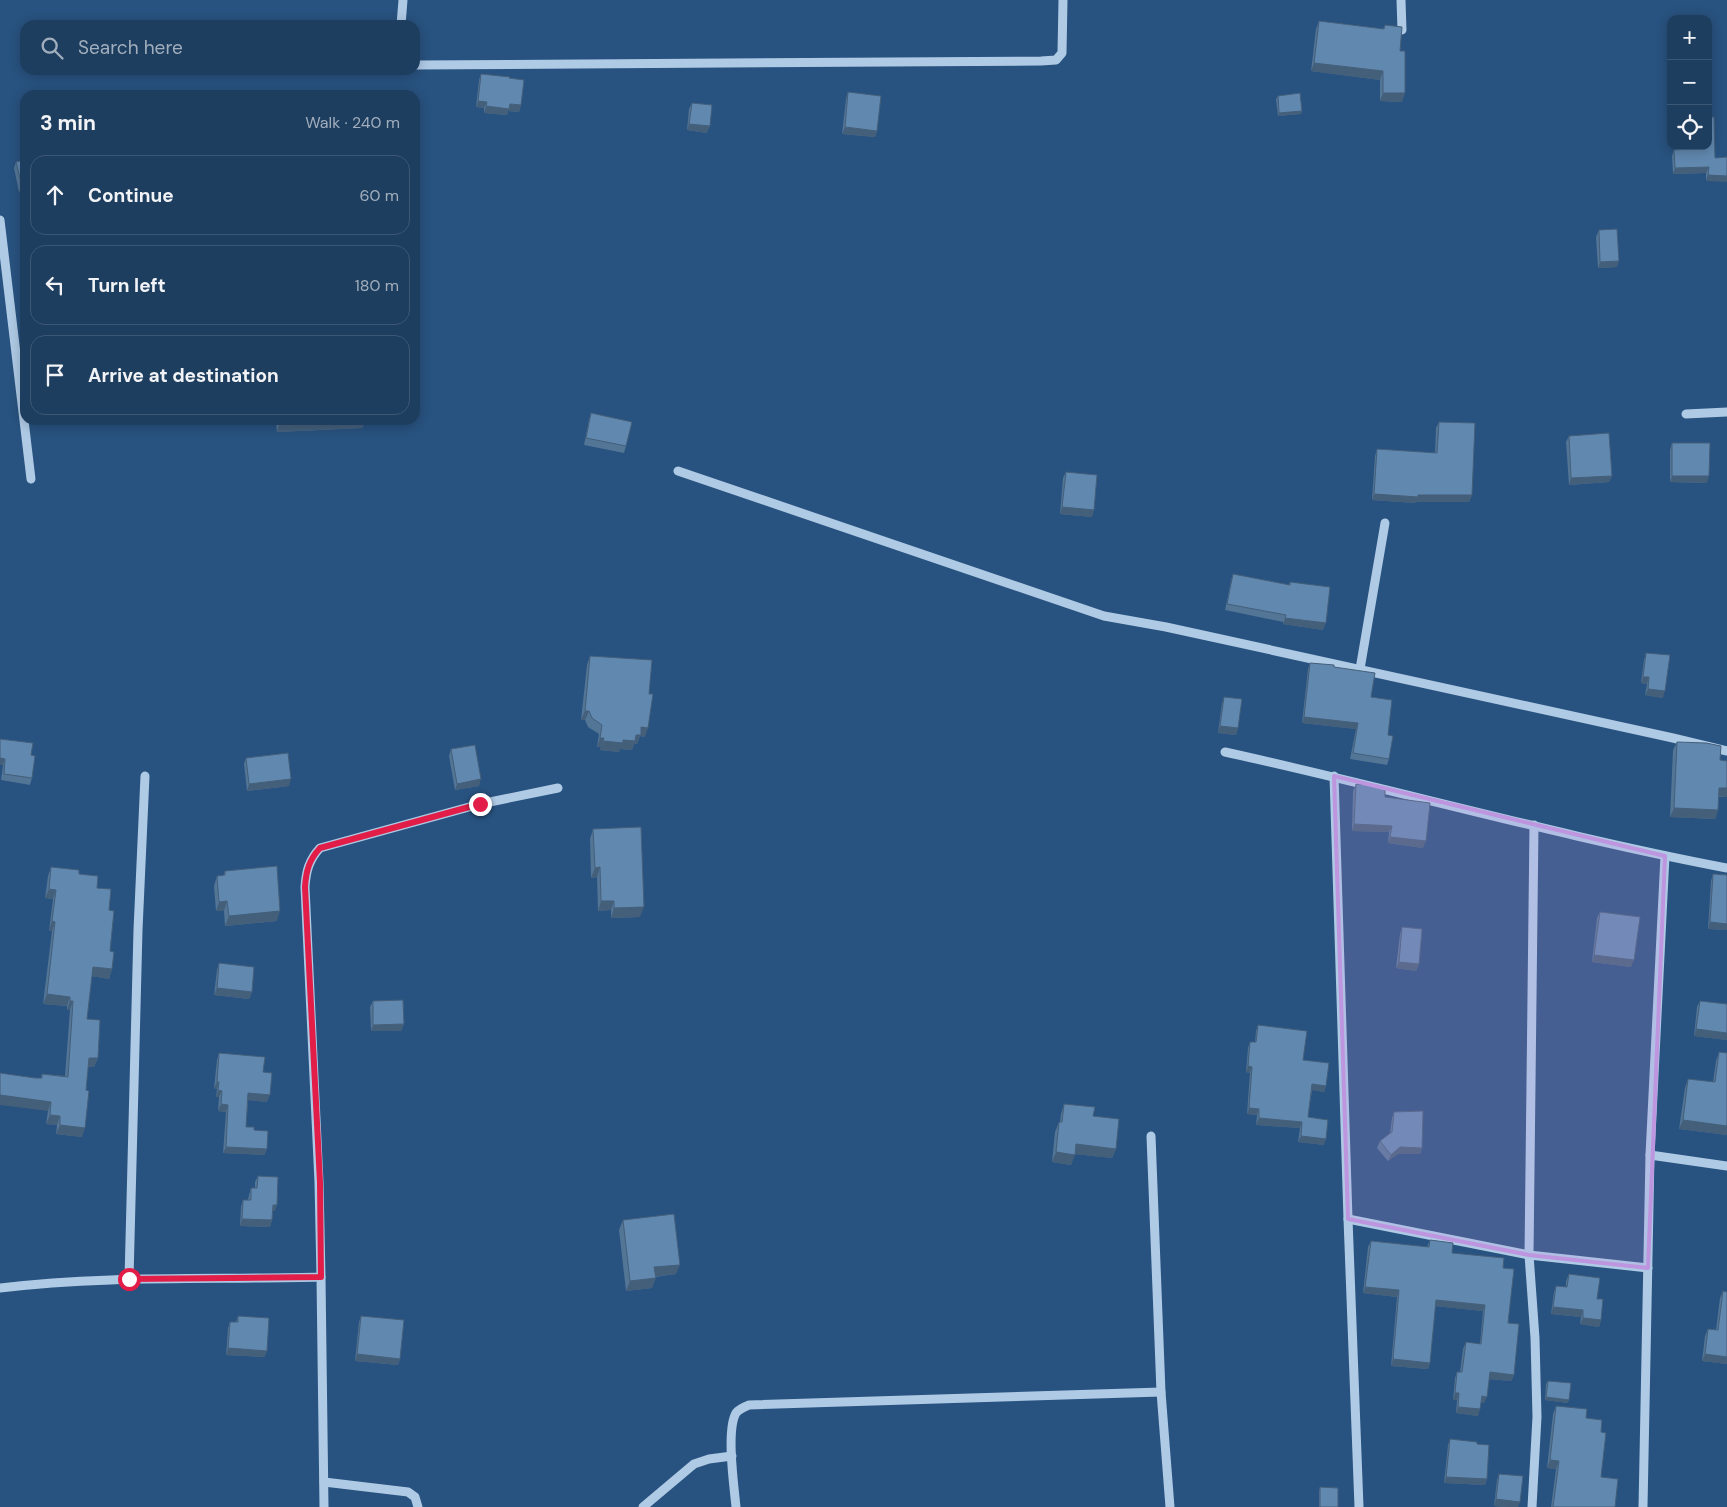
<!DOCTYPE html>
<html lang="en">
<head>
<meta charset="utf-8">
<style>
  :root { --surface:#1e3e5f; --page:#264565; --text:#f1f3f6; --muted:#a1aebd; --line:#3c5774 }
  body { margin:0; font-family:"DM Sans",sans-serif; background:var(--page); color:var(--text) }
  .controls { position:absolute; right:15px; top:15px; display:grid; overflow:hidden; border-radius:10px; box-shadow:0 2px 12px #0003 }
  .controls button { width:45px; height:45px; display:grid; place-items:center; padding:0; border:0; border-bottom:1px solid var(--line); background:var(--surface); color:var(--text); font:25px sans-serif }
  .stop { position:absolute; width:15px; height:15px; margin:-11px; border:4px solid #e11d48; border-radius:50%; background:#fff }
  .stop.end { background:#e11d48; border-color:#fff; box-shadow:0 1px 5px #0008 }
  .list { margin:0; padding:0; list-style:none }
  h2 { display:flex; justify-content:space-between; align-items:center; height:65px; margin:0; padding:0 20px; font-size:21px }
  h2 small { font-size:16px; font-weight:400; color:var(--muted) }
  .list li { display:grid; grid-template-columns:32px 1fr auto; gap:15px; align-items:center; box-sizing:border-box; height:80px; margin:0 10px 10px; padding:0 10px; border:1px solid var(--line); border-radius:15px }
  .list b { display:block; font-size:19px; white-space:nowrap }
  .list em { font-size:16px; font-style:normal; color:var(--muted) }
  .icon { flex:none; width:28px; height:28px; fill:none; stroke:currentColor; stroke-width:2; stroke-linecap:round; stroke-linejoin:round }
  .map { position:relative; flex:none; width:1727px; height:1507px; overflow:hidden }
  .search { position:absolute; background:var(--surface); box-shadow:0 2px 12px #0003; left:20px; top:20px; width:400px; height:55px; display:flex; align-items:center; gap:12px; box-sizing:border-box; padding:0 18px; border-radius:15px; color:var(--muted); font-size:19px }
  .panel { position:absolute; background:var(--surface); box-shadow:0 2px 12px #0003; left:20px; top:90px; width:400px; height:335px; border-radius:15px }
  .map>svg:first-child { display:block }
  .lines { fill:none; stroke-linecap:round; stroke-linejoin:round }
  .minor { stroke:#afcae5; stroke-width:9 }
  .wall { fill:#537596 }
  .shaded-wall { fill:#445f7a }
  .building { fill:#6188af; stroke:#445f7a }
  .route { stroke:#e11d48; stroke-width:6 }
  .marked { fill:#bd96df; fill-opacity:0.2; stroke:#bd96df; stroke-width:4; stroke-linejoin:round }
</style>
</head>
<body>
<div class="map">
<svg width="1727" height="1507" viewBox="0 0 1727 1507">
  <rect width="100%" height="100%" fill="#28527f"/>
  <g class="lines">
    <g class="minor">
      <polyline points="1401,0 1402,30"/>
      <polyline points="401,25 403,0"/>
      <polyline points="415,65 1041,61 1056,60 1062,53 1063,0"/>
      <polyline points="0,220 31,479"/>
      <polyline points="1686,414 1727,412"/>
      <polyline points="678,471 1104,616 1166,627 1673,738 1727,751"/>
      <polyline points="1360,669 1385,523"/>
      <path d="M1225,752C1393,789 1559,836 1727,868"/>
      <polyline points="1334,776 1348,1219 1359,1507"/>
      <polyline points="1151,1136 1161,1392 1170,1507"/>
      <polyline points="1650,1155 1727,1166"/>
      <polyline points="1348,1219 1529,1255 1648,1268"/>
      <polyline points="321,1277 324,1507"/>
      <polyline points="129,1279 138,930 145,776"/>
      <path d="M0,1288C106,1275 214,1280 321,1277L319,1182L305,887C306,871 309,860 320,848L480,804L558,788"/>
      <polyline points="324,1482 408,1492 415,1497 418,1507"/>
      <polyline points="643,1507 694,1464 709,1459 732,1456"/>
      <path d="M736,1507C734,1486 726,1430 736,1413C739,1409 744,1407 749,1405L1161,1392"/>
      <polyline points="1532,1507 1537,1417 1535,1338 1529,1255 1534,825"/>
      <polyline points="1643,1507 1650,1155 1665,856"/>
    </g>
  </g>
  <g class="wall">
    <polygon points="1319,21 1383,29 1385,25 1400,51 1402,102 1380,101 1380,80 1311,71 1316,29"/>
    <polygon points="481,74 509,78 521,105 519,112 508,111 507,115 484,113 484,108 476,107 479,80"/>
    <polygon points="848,92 877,131 875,137 842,134 846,99"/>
    <polygon points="1278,96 1302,111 1301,114 1278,116 1276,99"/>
    <polygon points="692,103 707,133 687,130 689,109"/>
    <polygon points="1693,146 1708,146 1715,158 1706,181 1706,173 1673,174 1672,156 1674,150 1693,149"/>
    <polygon points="25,160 25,191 19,192 14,168 16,162"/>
    <polygon points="1599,230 1617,267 1598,268 1596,237"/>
    <polygon points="591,413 626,446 624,453 584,445 589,420"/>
    <polygon points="276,420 365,420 365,422 362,428 277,432"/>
    <polygon points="1439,422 1472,495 1469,502 1416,502 1415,503 1372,500 1375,456 1377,449 1435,453 1436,428"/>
    <polygon points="1569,436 1612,476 1609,482 1569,485 1566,442"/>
    <polygon points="1672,443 1707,483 1670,482 1670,450"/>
    <polygon points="1066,472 1092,517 1060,514 1063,478"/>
    <polygon points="1233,574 1289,585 1290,582 1323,630 1283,624 1283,622 1225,610 1231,581"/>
    <polygon points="1646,653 1663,698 1645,695 1647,684 1641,683 1644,660"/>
    <polygon points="590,656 645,737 640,736 637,744 634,744 632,750 620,749 619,752 600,750 601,747 597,747 599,734 588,727 585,720 581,720 587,665"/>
    <polygon points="1310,663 1334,667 1371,697 1389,759 1387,765 1350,759 1356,729 1302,723 1308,669"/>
    <polygon points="1224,697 1238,728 1236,735 1218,733 1222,703"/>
    <polygon points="0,740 31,755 32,778 30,785 1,780 3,765"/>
    <polygon points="1677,742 1720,760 1727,761 1727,797 1719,797 1718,810 1715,819 1670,817 1673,750"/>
    <polygon points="451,749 479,786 455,790 449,756"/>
    <polygon points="246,758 289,786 247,791 244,764"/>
    <polygon points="1356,784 1385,797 1423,848 1388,843 1389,832 1352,831 1353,791"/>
    <polygon points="593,829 640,917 611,918 611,910 598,911 597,877 591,878 590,839"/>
    <polygon points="51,867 79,874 97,888 109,910 110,951 112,969 109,979 92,976 87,1019 98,1058 94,1067 88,1067 82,1137 56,1134 57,1125 46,1124 48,1111 35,1078 41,1078 42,1074 65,1076 70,1010 67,1010 67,1006 43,1004 52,931 49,931 53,899 45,898 48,876"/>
    <polygon points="225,871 277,921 225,926 224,911 216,911 214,886 217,876 223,876"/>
    <polygon points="1713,874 1727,875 1727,930 1708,929 1711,881"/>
    <polygon points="1600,912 1631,967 1592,962 1597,918"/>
    <polygon points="1402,927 1419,964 1416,971 1396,968 1400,934"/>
    <polygon points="219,963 252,992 249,999 214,995 217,970"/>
    <polygon points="373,1001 404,1024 401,1031 371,1031 370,1007"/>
    <polygon points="1700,1001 1727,1004 1727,1040 1694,1036 1697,1007"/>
    <polygon points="1258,1025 1303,1060 1326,1086 1324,1092 1312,1090 1308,1117 1324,1145 1298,1142 1300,1128 1256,1125 1257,1115 1247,1114 1250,1073 1246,1072 1248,1048 1250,1042 1255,1042 1256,1031"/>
    <polygon points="1719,1052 1727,1135 1679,1129 1685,1088 1688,1079 1713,1082 1716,1061"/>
    <polygon points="219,1053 263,1072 267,1102 248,1100 246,1127 254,1130 267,1149 264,1155 223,1153 226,1112 218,1111 219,1097 216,1097 217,1089 214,1088 217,1060"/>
    <polygon points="1064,1104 1093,1116 1116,1149 1112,1158 1075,1154 1071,1165 1052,1162 1055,1132 1059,1122 1060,1122 1061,1114"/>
    <polygon points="1394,1112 1422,1148 1420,1154 1398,1154 1388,1161 1377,1148 1380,1141 1390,1133 1392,1118"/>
    <polygon points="258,1176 275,1211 273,1211 272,1220 270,1227 240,1226 241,1207 243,1200 248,1200 249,1195 251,1188 255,1188 255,1182"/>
    <polygon points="623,1220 676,1274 655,1277 652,1288 626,1291 619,1230"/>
    <polygon points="1430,1240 1452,1253 1503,1268 1514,1375 1511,1381 1489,1379 1484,1403 1481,1403 1478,1416 1456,1413 1457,1400 1453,1400 1455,1378 1457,1372 1460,1372 1463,1349 1466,1342 1480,1344 1483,1311 1435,1306 1430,1363 1428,1369 1391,1366 1397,1297 1363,1293 1368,1247 1371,1241 1427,1247"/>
    <polygon points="1569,1274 1597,1299 1601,1320 1599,1327 1580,1324 1581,1317 1551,1314 1554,1292 1556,1286 1566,1287 1566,1281"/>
    <polygon points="1723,1291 1727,1364 1702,1361 1705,1336 1708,1329 1716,1330 1720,1298"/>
    <polygon points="238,1316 267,1351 264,1357 226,1355 228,1328 230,1322 236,1322"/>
    <polygon points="361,1316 400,1359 398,1365 355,1361 359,1322"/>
    <polygon points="1548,1381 1568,1403 1545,1400 1546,1384"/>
    <polygon points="1556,1406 1586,1418 1601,1477 1615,1507 1551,1507 1556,1469 1547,1468 1553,1414"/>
    <polygon points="1450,1439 1477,1444 1487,1479 1485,1485 1444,1483 1448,1445"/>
    <polygon points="1499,1474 1518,1507 1506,1507 1494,1506 1497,1480"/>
    <polygon points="1320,1487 1338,1507 1319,1507 1319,1491"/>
  </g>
  <g class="shaded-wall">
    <polygon points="1314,63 1383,71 1380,80 1311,71"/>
    <polygon points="1383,93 1405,93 1402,102 1380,101"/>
    <polygon points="478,101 487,102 484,108 476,107"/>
    <polygon points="510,104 521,105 519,112 508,111 507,115 484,113 486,106"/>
    <polygon points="1302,111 1301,114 1278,116 1279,113"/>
    <polygon points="689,124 710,126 707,133 687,130"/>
    <polygon points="845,127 877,131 875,137 842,134"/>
    <polygon points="1709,167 1706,173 1673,174 1675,168"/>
    <polygon points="1708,175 1727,176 1727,182 1706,181"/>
    <polygon points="25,185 25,191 19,192 22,186"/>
    <polygon points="1619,261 1617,267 1598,268 1600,262"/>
    <polygon points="365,422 362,428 277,432 279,425"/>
    <polygon points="1612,476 1609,482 1569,485 1571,478"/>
    <polygon points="1672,476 1709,476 1707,483 1670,482"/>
    <polygon points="1374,494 1472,495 1469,502 1416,502 1415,503 1372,500"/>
    <polygon points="1062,507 1094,510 1092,517 1060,514"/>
    <polygon points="1285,618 1326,623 1323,630 1283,624"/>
    <polygon points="1643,677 1649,677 1647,684 1641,683"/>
    <polygon points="1648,689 1665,691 1663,698 1645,695"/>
    <polygon points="585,711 589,711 585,720 581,720"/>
    <polygon points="1304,717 1358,723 1356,729 1302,723"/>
    <polygon points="1220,726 1238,728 1236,735 1218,733"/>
    <polygon points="641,727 648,728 645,737 640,736 637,744 634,744 632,750 620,749 619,752 600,750 603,741 623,740 636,735"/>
    <polygon points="600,738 604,738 601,747 597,747"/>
    <polygon points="0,758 5,759 3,765 0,765"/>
    <polygon points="291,779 289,786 247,791 249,784"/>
    <polygon points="481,779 479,786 455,790 457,784"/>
    <polygon points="1719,788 1727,788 1727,797 1716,796"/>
    <polygon points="1674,808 1718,810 1715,819 1670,817"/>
    <polygon points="1354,824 1392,826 1389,832 1352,831"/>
    <polygon points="1390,837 1426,841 1423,848 1388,843"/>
    <polygon points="600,867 597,877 591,878 595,868"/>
    <polygon points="49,889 56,890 53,899 45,898"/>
    <polygon points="227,901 224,911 216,911 219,902"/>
    <polygon points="601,901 614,901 611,910 598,911"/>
    <polygon points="644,907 640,917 611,918 614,908"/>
    <polygon points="280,911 277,921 225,926 229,916"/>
    <polygon points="52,921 55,922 52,931 49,931"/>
    <polygon points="1710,922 1727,924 1727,930 1708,929"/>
    <polygon points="1594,955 1634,960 1631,967 1592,962"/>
    <polygon points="1399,962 1419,964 1416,971 1396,968"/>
    <polygon points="93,967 112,969 109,979 90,976"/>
    <polygon points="217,988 252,992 249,999 214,995"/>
    <polygon points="47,994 70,997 67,1006 43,1004"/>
    <polygon points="70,1001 73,1001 70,1010 67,1010"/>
    <polygon points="404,1024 401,1031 371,1031 373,1025"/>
    <polygon points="1696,1029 1727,1033 1727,1040 1694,1036"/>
    <polygon points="89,1058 98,1058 94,1067 86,1067"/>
    <polygon points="1248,1066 1252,1067 1250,1073 1246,1072"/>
    <polygon points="217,1082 219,1082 217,1089 214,1088"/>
    <polygon points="1312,1084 1326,1086 1324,1092 1310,1090"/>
    <polygon points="218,1090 222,1091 219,1097 216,1097"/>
    <polygon points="248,1093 270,1095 267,1102 246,1100"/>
    <polygon points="0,1095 51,1102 48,1111 0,1105"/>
    <polygon points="221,1104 228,1105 226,1112 218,1111"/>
    <polygon points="1249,1108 1259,1109 1257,1115 1247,1114"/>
    <polygon points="50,1115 60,1116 57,1125 46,1124"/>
    <polygon points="1259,1118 1302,1122 1300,1128 1256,1125"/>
    <polygon points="1683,1120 1727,1126 1727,1135 1679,1129"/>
    <polygon points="60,1125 85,1128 82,1137 56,1134"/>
    <polygon points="1301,1136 1326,1139 1324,1145 1298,1142"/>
    <polygon points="1076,1144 1116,1149 1112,1158 1073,1154"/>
    <polygon points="226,1147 267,1149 264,1155 223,1153"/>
    <polygon points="1400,1147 1422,1148 1420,1154 1398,1154 1388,1161 1391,1155"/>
    <polygon points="1056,1152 1075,1155 1071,1165 1052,1162"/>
    <polygon points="273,1205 277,1205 275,1211 270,1211"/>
    <polygon points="242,1219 272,1220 270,1227 240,1226"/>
    <polygon points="680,1265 676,1274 651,1277 654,1267"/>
    <polygon points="656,1278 652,1288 626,1291 630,1281"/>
    <polygon points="1365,1287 1399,1290 1397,1297 1363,1293"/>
    <polygon points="1436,1300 1485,1305 1483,1311 1433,1306"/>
    <polygon points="1553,1307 1583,1310 1581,1317 1551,1314"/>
    <polygon points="1583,1318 1601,1320 1599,1327 1580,1324"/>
    <polygon points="228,1348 267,1351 264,1357 226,1355"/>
    <polygon points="357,1354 400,1359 398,1365 355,1361"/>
    <polygon points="1705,1354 1727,1357 1727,1364 1702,1361"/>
    <polygon points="1393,1359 1430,1363 1428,1369 1391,1366"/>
    <polygon points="1490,1372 1514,1375 1511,1381 1488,1379"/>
    <polygon points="1455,1393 1459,1393 1457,1400 1453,1400"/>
    <polygon points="1482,1396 1487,1397 1484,1403 1480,1403"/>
    <polygon points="1546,1397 1569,1400 1568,1403 1545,1400"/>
    <polygon points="1458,1407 1480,1409 1478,1416 1456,1413"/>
    <polygon points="1550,1460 1559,1461 1556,1469 1547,1468"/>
    <polygon points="1446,1477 1487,1479 1485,1485 1444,1483"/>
    <polygon points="1496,1499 1520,1502 1518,1507 1506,1507 1494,1506"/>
  </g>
  <g class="building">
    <polygon points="1319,21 1384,29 1385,25 1402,27 1400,51 1405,51 1405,93 1383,93 1383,71 1314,63"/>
    <polygon points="481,74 510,77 509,78 524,80 521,105 510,104 509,109 486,106 487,102 478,101"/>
    <polygon points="848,92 881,96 877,131 845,127"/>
    <polygon points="1300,93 1302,111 1279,113 1278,96"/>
    <polygon points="692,103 712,105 710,126 689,124"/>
    <polygon points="1708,117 1714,117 1715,158 1727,157 1727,176 1708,175 1709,167 1675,168 1674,150 1695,149 1695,146 1708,146"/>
    <polygon points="25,160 25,185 22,186 16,162"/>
    <polygon points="1617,229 1619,261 1600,262 1599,230"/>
    <polygon points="591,413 632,422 626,446 586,438"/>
    <polygon points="279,420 365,420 365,422 279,425"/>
    <polygon points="1439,422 1475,423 1472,495 1418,495 1418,497 1374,494 1377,449 1437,453"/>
    <polygon points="1609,433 1612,476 1571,478 1569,436"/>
    <polygon points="1672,443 1710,443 1709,476 1672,476"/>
    <polygon points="1066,472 1097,475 1094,510 1062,507"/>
    <polygon points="1233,574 1290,585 1290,582 1330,587 1326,623 1285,618 1286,615 1227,604"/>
    <polygon points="1646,653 1670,655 1665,691 1648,689 1649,677 1643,677"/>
    <polygon points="590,656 652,660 649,694 653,694 648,728 641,727 641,735 636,735 635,741 623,740 623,743 603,741 604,738 600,738 602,725 592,718 589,711 585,711"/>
    <polygon points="1310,663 1334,665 1334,667 1375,673 1371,697 1392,700 1388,735 1393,736 1389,759 1353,753 1358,723 1304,717"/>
    <polygon points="1224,697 1242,699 1238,728 1220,726"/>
    <polygon points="0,739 33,743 31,755 35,756 32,778 4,774 5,759 0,758"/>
    <polygon points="1677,742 1706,743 1721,746 1720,760 1727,761 1727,788 1719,788 1718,810 1674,808"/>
    <polygon points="475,745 481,779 457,784 451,749"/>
    <polygon points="288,753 291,779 249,784 246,758"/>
    <polygon points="1356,784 1370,785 1385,789 1385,797 1430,803 1426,841 1390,837 1392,826 1354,824"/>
    <polygon points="641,827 644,907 614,908 614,901 601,901 600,867 595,868 593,829"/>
    <polygon points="277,866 280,911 229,916 227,901 219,902 217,876 225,875 225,871"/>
    <polygon points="51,867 79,870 79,874 98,876 97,888 111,889 109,910 114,911 110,951 114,952 112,969 93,967 87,1019 100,1020 98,1058 89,1058 86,1090 89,1091 85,1128 60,1125 60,1116 50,1115 51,1102 0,1095 0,1073 35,1078 42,1078 42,1074 68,1077 73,1001 70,1001 70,997 47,994 55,922 52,921 56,890 49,889"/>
    <polygon points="1713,874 1727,875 1727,924 1710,922"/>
    <polygon points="1600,912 1640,917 1634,960 1594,955"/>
    <polygon points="1402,927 1422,929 1419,964 1399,962"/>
    <polygon points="219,963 254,967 252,992 217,988"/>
    <polygon points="403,1000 404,1024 373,1025 373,1001"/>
    <polygon points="1700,1001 1727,1004 1727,1033 1696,1029"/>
    <polygon points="1258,1025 1307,1031 1303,1060 1329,1063 1326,1086 1312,1084 1308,1117 1328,1120 1326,1139 1301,1136 1302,1122 1259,1118 1259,1109 1249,1108 1252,1067 1248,1066 1250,1042 1256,1042"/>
    <polygon points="1719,1052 1727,1053 1727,1126 1683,1120 1688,1079 1715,1082"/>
    <polygon points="219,1053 265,1057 263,1072 272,1073 270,1095 248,1093 246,1127 254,1127 254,1130 268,1131 267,1149 226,1147 228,1105 221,1104 222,1091 218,1090 219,1082 217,1082"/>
    <polygon points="1064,1104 1095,1107 1093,1116 1119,1119 1116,1149 1076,1144 1075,1155 1056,1152 1059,1122 1062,1122"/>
    <polygon points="1423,1111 1422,1148 1400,1147 1391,1155 1380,1141 1392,1132 1394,1112"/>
    <polygon points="258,1176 278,1177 277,1205 273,1205 272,1220 242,1219 243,1200 251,1200 251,1188 257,1188"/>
    <polygon points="674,1214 680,1265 654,1267 656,1278 630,1281 623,1220"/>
    <polygon points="1430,1240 1453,1243 1452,1253 1504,1258 1503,1268 1514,1269 1508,1323 1519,1324 1514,1375 1490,1372 1487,1397 1482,1396 1480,1409 1458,1407 1459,1393 1455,1393 1457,1372 1462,1372 1466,1342 1481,1344 1485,1305 1436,1300 1430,1363 1393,1359 1399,1290 1365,1287 1371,1241 1429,1247"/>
    <polygon points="1569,1274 1600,1278 1597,1299 1603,1299 1601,1320 1583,1318 1583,1310 1553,1307 1556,1286 1567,1287"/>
    <polygon points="1723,1291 1727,1292 1727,1357 1705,1354 1708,1329 1718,1330"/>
    <polygon points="238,1316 269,1318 267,1351 228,1348 230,1322 238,1322"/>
    <polygon points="361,1316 404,1320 400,1359 357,1354"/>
    <polygon points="1548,1381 1571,1383 1569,1400 1546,1397"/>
    <polygon points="1556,1406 1587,1409 1586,1418 1602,1420 1601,1432 1606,1433 1601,1477 1618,1479 1615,1507 1553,1507 1559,1461 1550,1460"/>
    <polygon points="1450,1439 1477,1442 1477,1444 1489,1445 1487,1479 1446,1477"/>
    <polygon points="1499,1474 1523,1476 1520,1502 1496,1499"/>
    <polygon points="1320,1487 1338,1488 1338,1507 1320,1507"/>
  </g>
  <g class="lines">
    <path class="route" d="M129,1279L321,1277L320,1182L305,887C306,871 309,860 320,848L480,804"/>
  </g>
  <path class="marked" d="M1334,776L1665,856L1648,1268L1529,1255L1348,1219Z"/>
</svg>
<div class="controls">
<button>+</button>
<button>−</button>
<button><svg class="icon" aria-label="locate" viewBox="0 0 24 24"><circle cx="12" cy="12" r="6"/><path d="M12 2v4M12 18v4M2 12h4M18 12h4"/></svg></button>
</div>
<div class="stop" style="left:129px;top:1279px"></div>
<div class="stop end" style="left:480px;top:804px"></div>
<div class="search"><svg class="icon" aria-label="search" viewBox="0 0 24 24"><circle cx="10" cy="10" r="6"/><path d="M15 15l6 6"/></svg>Search here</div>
<section class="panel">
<h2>3 min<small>Walk · 240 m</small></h2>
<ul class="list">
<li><svg class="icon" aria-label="ahead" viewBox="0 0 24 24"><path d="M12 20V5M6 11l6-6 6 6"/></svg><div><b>Continue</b></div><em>60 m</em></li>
<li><svg class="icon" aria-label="left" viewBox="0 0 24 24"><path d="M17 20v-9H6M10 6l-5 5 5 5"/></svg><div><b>Turn left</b></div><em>180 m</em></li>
<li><svg class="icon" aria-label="arrive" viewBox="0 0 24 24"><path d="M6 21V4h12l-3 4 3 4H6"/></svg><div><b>Arrive at destination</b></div></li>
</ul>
</section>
</div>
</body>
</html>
